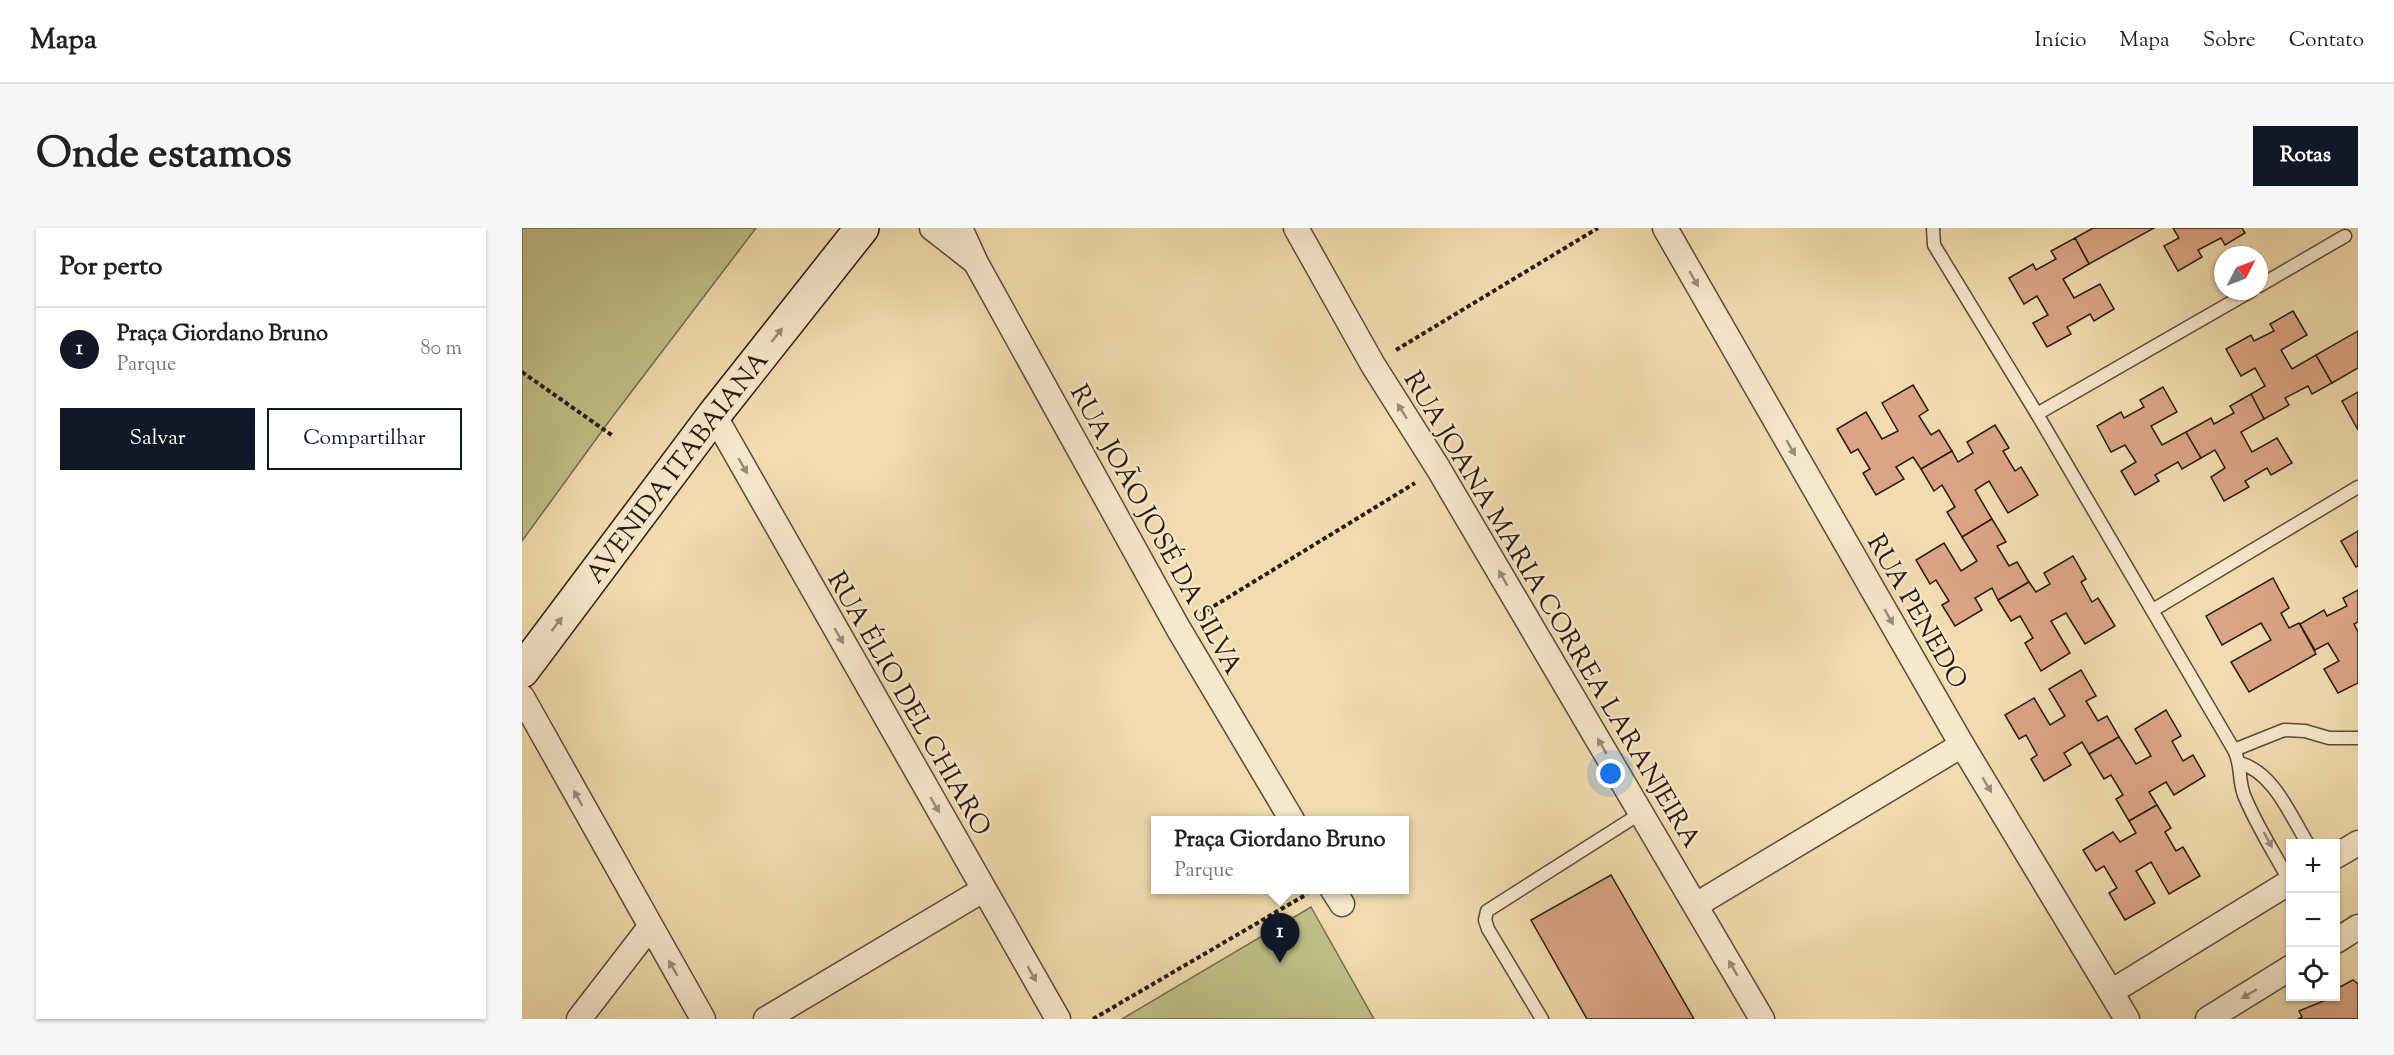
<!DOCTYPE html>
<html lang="pt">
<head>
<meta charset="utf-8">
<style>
  :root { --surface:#fff; --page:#f6f6f6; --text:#222; --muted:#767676; --line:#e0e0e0; --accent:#111827 }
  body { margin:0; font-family:"Sorts Mill Goudy",serif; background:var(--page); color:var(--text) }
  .controls { position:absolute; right:18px; bottom:18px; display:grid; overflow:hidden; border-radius:0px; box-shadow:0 2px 4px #0004 }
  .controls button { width:54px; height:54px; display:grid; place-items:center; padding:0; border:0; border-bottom:2px solid var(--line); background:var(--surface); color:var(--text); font:30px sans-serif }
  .compass { position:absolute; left:1692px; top:18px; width:54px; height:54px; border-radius:50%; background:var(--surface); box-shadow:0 2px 4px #0004; rotate:48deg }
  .you { position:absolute; left:1089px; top:546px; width:21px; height:21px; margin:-15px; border:4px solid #fff; border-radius:50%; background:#1a73e8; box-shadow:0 0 0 9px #1a73e833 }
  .badge { display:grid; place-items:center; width:39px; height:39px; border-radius:50%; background:var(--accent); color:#fff; font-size:20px; font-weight:700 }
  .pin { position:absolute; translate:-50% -50px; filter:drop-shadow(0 2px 3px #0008) }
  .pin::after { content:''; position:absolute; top:32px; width:21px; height:18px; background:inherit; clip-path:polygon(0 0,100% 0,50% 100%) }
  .popup { position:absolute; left:629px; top:588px; width:258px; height:78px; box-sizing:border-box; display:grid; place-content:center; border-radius:0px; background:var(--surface); filter:drop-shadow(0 2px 4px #0005); font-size:20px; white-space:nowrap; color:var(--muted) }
  .popup b { font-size:22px; color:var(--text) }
  .popup::after { content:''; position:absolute; left:50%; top:100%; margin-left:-12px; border:12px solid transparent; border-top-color:var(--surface) }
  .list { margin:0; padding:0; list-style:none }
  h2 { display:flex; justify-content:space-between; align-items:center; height:78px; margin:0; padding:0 24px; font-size:26px }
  h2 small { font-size:20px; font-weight:400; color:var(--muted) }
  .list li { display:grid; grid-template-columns:39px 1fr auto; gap:18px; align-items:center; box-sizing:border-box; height:84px; padding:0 24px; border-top:2px solid var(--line) }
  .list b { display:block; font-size:22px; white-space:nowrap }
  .list p { margin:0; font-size:20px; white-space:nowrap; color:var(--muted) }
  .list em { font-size:20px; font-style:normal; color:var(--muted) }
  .actions { display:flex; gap:12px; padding:18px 24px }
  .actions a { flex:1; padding:14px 0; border:2px solid var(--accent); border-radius:0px; text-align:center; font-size:21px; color:var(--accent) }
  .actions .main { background:var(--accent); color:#fff }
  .icon { flex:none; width:33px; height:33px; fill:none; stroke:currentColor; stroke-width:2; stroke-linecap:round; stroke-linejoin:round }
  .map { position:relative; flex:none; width:1836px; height:791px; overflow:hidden; border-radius:0px }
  header { display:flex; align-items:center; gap:36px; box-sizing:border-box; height:84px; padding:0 30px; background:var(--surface); border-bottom:2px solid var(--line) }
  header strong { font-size:28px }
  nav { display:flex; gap:33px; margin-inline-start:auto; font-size:21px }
  .intro { display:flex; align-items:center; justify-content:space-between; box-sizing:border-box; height:144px; padding:0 36px }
  h1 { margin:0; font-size:42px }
  .button { padding:15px 27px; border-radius:0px; background:var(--accent); color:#fff; font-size:21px; font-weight:700 }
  main { display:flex; gap:36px; padding:0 36px }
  aside { flex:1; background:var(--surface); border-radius:0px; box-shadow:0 2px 4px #0004 }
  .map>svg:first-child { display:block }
  .green { fill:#c0bf87; stroke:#746d4e; stroke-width:1.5 }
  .building { fill:#dba585; stroke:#291b14; stroke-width:1.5 }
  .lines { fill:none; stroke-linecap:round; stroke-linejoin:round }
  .service-casing { stroke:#5b4b3b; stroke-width:15 }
  .minor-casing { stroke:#5b4b3b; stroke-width:27 }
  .secondary-casing { stroke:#291b14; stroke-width:36 }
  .path { stroke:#291b14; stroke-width:4; stroke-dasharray:4.5 3; stroke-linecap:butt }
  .service { stroke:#f6e8cb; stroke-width:12 }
  .minor { stroke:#f6e8cb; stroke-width:24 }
  .secondary { stroke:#f6e8cb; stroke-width:33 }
  .oneway { fill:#9a8c79 }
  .labels { text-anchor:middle; stroke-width:4.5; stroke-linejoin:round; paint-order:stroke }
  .street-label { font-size:26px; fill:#291b14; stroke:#f6e8cb }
</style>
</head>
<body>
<header>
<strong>Mapa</strong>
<nav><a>Início</a><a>Mapa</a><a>Sobre</a><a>Contato</a></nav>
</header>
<div class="intro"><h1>Onde estamos</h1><a class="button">Rotas</a></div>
<main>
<aside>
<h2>Por perto<small></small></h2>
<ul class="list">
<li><span class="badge">1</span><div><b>Praça Giordano Bruno</b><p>Parque</p></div><em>80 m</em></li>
</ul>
<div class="actions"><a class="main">Salvar</a><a>Compartilhar</a></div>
</aside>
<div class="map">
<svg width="1836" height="791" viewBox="0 0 1836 791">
  <rect width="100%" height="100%" fill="#f1dcaf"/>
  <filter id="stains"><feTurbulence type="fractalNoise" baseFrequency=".00333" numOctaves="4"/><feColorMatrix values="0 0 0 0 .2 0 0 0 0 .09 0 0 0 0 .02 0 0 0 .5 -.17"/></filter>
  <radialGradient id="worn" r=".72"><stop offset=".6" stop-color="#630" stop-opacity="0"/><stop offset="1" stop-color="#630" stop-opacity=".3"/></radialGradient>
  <g class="green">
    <polygon points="0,0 234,0 88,192 0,313"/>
    <polygon points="789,679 852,791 599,791 600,791"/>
  </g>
  <g class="building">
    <polygon points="1571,0 1632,0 1567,36 1553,10"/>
    <polygon points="1651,0 1720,0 1723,5 1703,17 1699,10 1676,22 1680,29 1656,43 1642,18 1657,10"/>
    <polygon points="1553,10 1567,36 1541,51 1552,70 1578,56 1592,81 1572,93 1568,86 1545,99 1549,106 1525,119 1511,95 1526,87 1515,68 1502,76 1487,50 1511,36 1514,42 1534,31 1529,23"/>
    <polygon points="1771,83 1785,107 1759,122 1770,141 1794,127 1810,155 1790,166 1786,158 1763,170 1767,177 1742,191 1729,166 1743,158 1733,140 1719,148 1704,121 1729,107 1732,113 1752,103 1748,96"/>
    <polygon points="1836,103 1836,140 1810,155 1794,127"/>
    <polygon points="1391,157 1406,182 1397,188 1409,207 1417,202 1430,223 1399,241 1391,229 1374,239 1382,251 1354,267 1341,245 1348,241 1336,221 1329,225 1315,201 1344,184 1360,211 1376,203 1360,175"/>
    <polygon points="1641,159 1655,184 1629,198 1640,217 1664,204 1679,230 1660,241 1656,234 1633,247 1637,253 1613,267 1599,243 1614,234 1603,217 1589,224 1575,198 1599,184 1602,190 1622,179 1618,172"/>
    <polygon points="1836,164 1836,202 1820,173"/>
    <polygon points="1729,166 1742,191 1719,204 1730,224 1755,210 1770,235 1749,247 1745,240 1723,253 1727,259 1702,273 1689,249 1703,240 1693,222 1679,230 1664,204 1689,190 1692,196 1712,185 1708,178"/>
    <polygon points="1473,197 1487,220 1481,223 1493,243 1499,239 1516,267 1486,285 1467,253 1453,262 1470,291 1440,309 1425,284 1433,279 1420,257 1412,263 1399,241 1430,223 1436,234 1451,225 1445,214"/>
    <polygon points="1470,291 1484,314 1475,318 1487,338 1495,334 1507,354 1476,372 1470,360 1453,370 1460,382 1433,398 1420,377 1427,373 1414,352 1408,356 1394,332 1422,315 1439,343 1455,333 1440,309"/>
    <polygon points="1836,303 1836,338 1834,339 1819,313"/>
    <polygon points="1551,328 1564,351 1559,354 1570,374 1576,370 1593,398 1563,416 1544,385 1529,393 1548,425 1519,443 1503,415 1511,410 1498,388 1489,393 1476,372 1507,354 1514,364 1528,356 1522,345"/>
    <polygon points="1751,350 1767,380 1759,385 1767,400 1777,395 1794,426 1727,464 1709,434 1749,412 1739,395 1700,417 1684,388"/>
    <polygon points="1836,362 1836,394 1832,396 1836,404 1836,455 1816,465 1802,441 1817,433 1806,415 1793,422 1778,396 1802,382 1805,388 1825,378 1821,370"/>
    <polygon points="1559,442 1574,468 1564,473 1576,493 1585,488 1597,509 1567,526 1560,514 1542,525 1549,537 1522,553 1509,531 1515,527 1504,507 1497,511 1483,487 1512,470 1528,497 1543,488 1527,461"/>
    <polygon points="1644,482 1659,508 1650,513 1661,533 1671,527 1683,548 1652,567 1644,554 1627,564 1635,577 1607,593 1594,571 1601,567 1589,547 1582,551 1567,526 1597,509 1614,536 1629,528 1613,501"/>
    <polygon points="1635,577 1649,600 1643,604 1654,623 1661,619 1678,648 1647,666 1629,634 1614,643 1633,675 1603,692 1587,665 1595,660 1582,638 1574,643 1561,622 1591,604 1598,614 1614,605 1607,593"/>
    <polygon points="1089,647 1172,791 1065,791 1009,692"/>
    <polygon points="1831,752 1836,756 1836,791 1776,791 1780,789 1777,783 1814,768 1816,765 1814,761"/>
  </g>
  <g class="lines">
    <defs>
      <g id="service">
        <path d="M1411,0L1412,17L1515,186L1712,522C1720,537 1716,551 1722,567C1734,597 1753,626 1768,654"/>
        <polyline points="1737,58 1823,8"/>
        <polyline points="1515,186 1729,63"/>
        <polyline points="1631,382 1836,259"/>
        <polyline points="1712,522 1762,502 1783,503 1807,510 1836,510"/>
        <path d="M1718,535C1752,545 1768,587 1786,616"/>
        <polyline points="1020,791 966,701 963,692 965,683 1119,585"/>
      </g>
      <g id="minor">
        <polyline points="410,0 451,32"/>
        <polyline points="438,0 454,35 656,400 770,592"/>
        <polyline points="774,0 851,137 916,240 1240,791"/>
        <polyline points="1143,0 1440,517 1605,791"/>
        <polyline points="192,187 536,791"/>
        <polyline points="0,469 181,791"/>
        <polyline points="1814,628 1836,615"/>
        <polyline points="811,662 820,676"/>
        <polyline points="1174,677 1440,517"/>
        <polyline points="1814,713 1836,699"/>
        <polyline points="1589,764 1768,654"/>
        <polyline points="57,791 128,699"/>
        <polyline points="244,791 461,662"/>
        <polyline points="1686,791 1768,740"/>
      </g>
      <g id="secondary">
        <path id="s1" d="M0,443L192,187L340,0"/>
      </g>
    </defs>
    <use href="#service" class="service-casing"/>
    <use href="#minor" class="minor-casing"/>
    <use href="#secondary" class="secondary-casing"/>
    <g class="path">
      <polyline points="874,122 1076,0"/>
      <polyline points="0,144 91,208"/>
      <polyline points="679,386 893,255"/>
      <polyline points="571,791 785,666"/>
    </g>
    <use href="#service" class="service"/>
    <use href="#minor" class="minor"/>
    <use href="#secondary" class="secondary"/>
  </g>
  <defs><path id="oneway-solid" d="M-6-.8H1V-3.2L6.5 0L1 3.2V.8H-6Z" transform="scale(1.5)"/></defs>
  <g class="oneway">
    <use href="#oneway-solid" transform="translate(1172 51) rotate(60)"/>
    <use href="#oneway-solid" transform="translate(255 107) rotate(-52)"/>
    <use href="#oneway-solid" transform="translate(880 183) rotate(-122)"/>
    <use href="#oneway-solid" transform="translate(1269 220) rotate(60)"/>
    <use href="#oneway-solid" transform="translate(221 238) rotate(60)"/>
    <use href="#oneway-solid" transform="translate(981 350) rotate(-120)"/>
    <use href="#oneway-solid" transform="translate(1367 389) rotate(60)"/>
    <use href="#oneway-solid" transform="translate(35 396) rotate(-53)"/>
    <use href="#oneway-solid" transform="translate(317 408) rotate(60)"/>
    <use href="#oneway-solid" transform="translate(1080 518) rotate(-120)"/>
    <use href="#oneway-solid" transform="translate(1465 557) rotate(59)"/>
    <use href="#oneway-solid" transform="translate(56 570) rotate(-119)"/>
    <use href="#oneway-solid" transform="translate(413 577) rotate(60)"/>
    <use href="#oneway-solid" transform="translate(1746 612) rotate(62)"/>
    <use href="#oneway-solid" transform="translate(151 740) rotate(-120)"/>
    <use href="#oneway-solid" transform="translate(1211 740) rotate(-120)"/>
    <use href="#oneway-solid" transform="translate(510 746) rotate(60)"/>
    <use href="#oneway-solid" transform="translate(1727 766) rotate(149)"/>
  </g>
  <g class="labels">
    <g class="street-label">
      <text dy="9" stroke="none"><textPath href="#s1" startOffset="256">AVENIDA ITABAIANA</textPath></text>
      <text transform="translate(635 301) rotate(61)" y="9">RUA JOÃO JOSÉ DA SILVA</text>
      <text transform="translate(1031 381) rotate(59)" y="9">RUA JOANA MARIA CORREA LARANJEIRA</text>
      <text transform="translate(1396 383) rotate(60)" y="9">RUA PENEDO</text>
      <text transform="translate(388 475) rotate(60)" y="9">RUA ÉLIO DEL CHIARO</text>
    </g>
  </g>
  <rect width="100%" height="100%" filter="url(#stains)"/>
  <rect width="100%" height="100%" fill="url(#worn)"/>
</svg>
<div class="controls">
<button>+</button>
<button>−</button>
<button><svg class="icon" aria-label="locate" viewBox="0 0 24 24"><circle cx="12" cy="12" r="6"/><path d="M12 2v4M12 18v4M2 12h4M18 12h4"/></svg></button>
</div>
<svg class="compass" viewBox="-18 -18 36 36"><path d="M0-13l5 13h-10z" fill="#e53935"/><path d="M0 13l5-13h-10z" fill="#767676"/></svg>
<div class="you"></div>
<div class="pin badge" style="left:758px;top:735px">1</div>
<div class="popup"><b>Praça Giordano Bruno</b>Parque</div>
</div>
</main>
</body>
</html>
